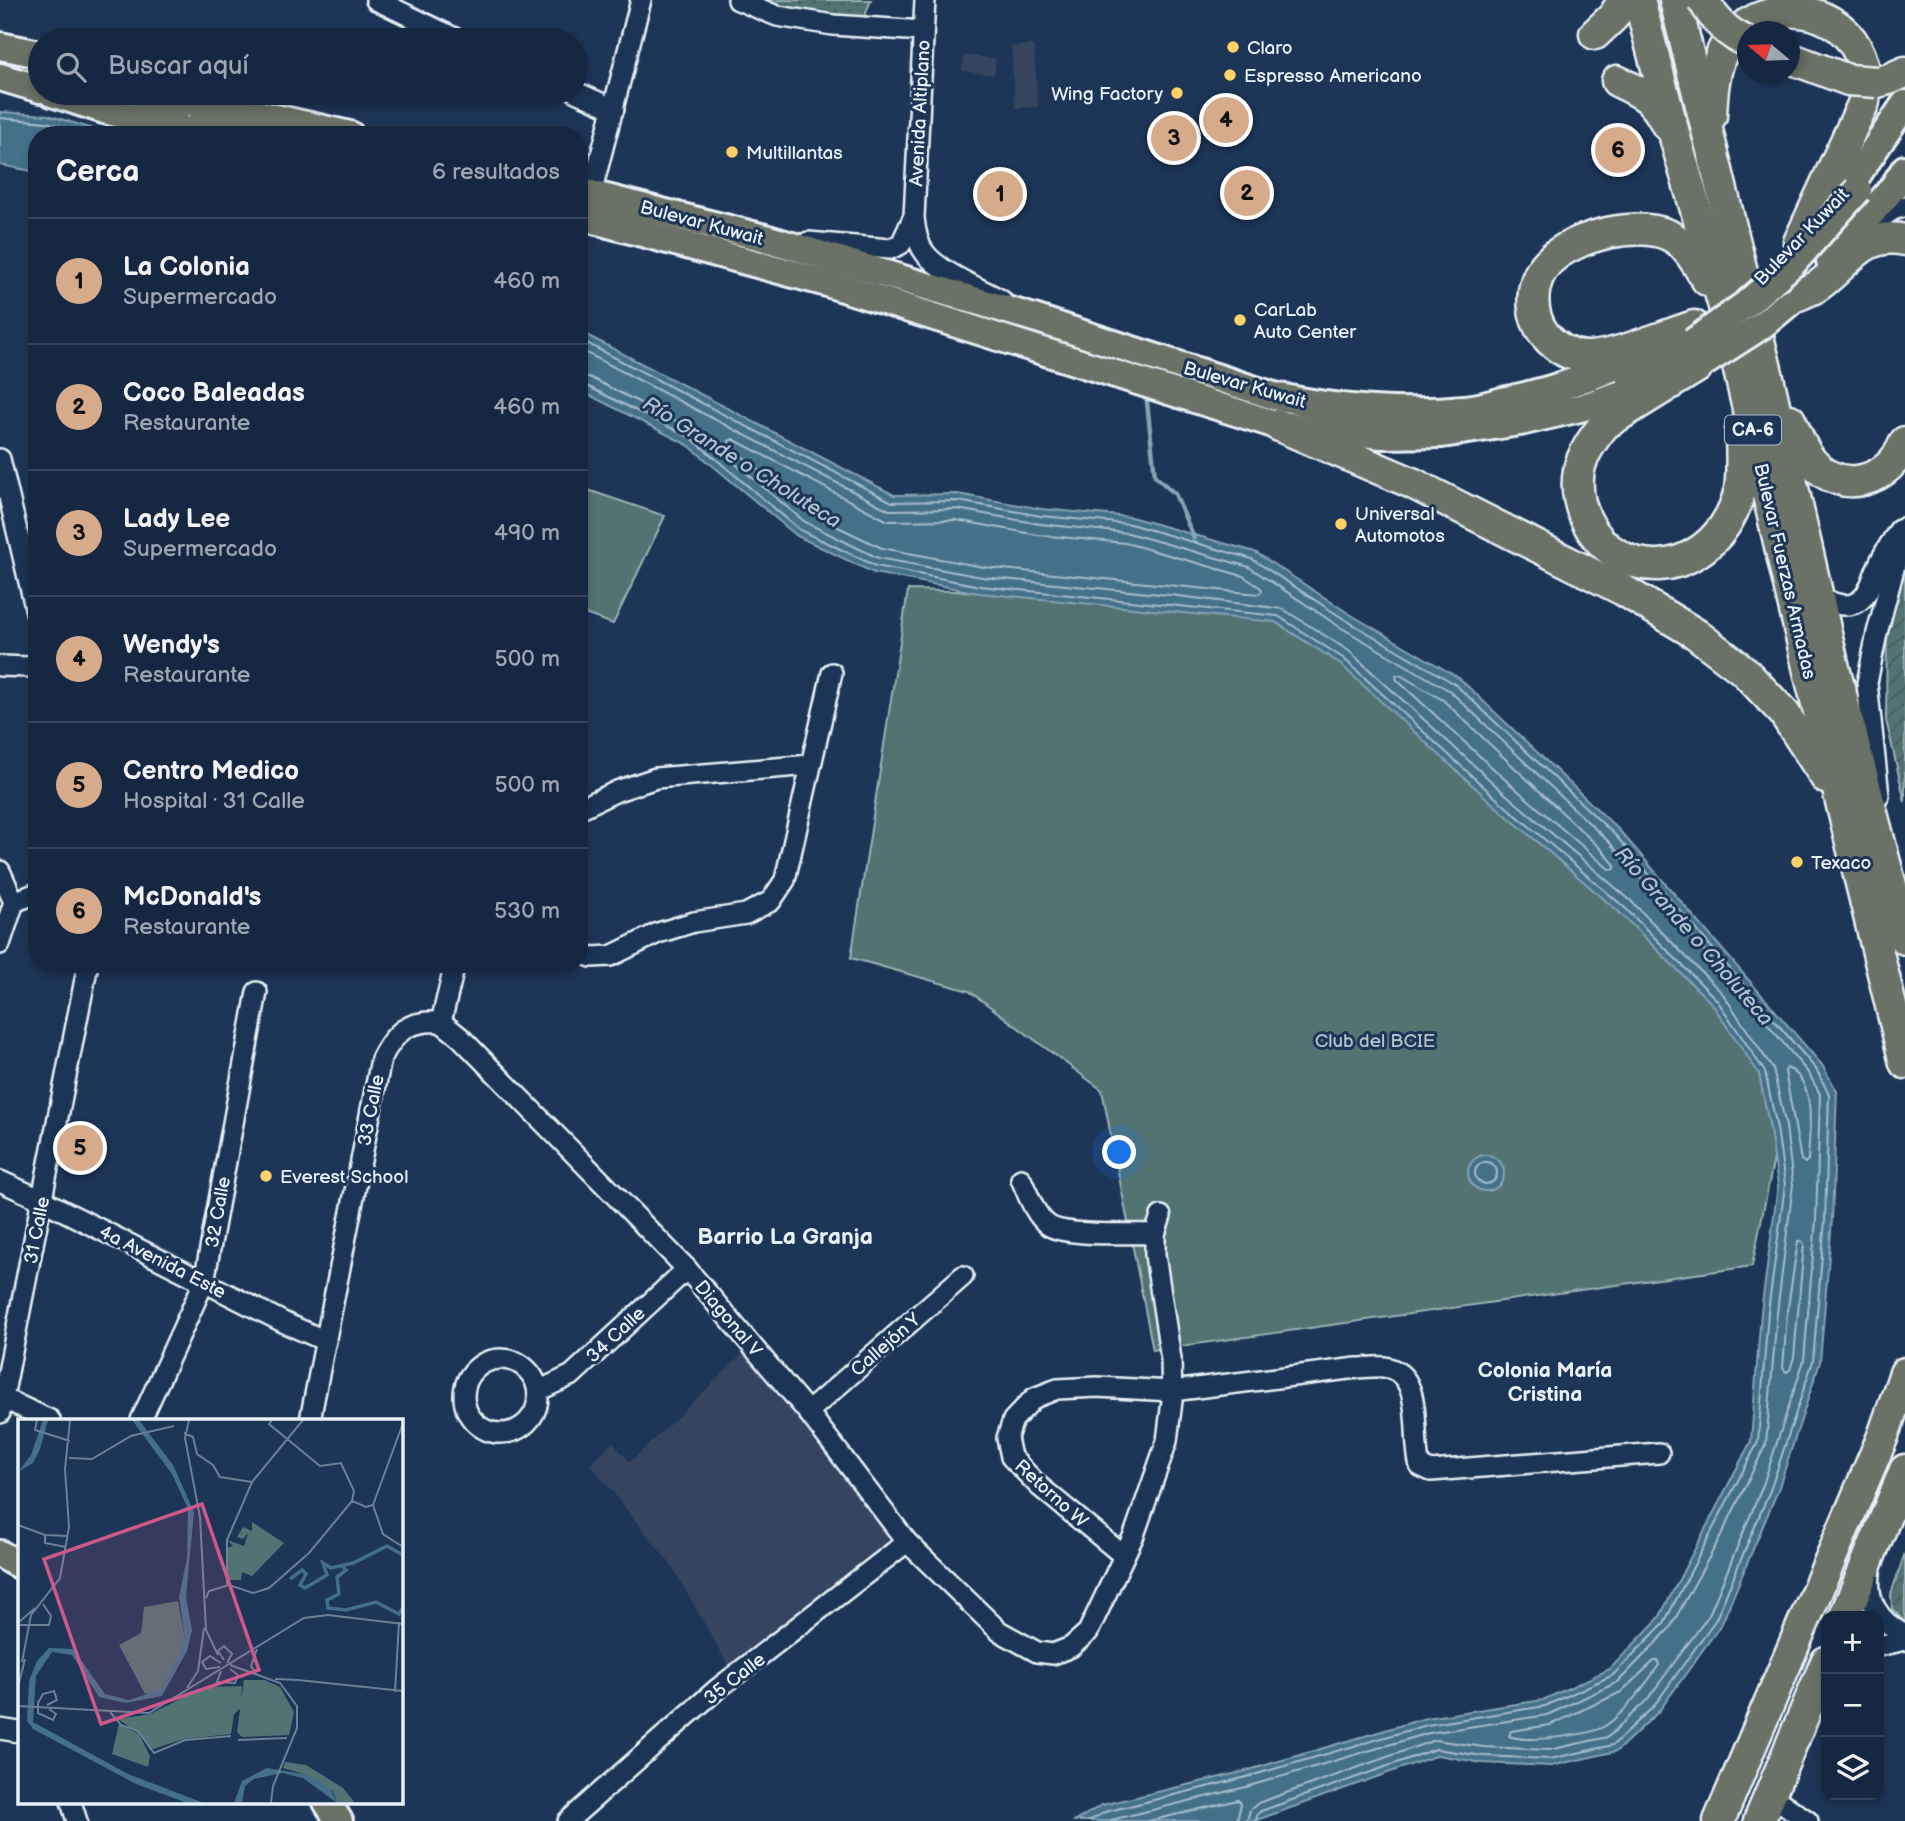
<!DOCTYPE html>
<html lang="es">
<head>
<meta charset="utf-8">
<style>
  :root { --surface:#162841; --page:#23344c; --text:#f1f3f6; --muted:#9ea6b1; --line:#35445a; --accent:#d6ab8b }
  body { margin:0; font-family:"Balsamiq Sans",sans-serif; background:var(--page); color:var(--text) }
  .controls { position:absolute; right:21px; bottom:21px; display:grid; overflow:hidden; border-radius:14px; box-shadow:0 4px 10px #0003 }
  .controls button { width:63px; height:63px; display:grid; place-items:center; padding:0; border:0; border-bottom:2px solid var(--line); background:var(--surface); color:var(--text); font:35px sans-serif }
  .compass { position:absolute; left:1737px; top:21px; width:63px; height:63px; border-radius:50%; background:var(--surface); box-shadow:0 4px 10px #0003; rotate:289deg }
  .you { position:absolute; left:1120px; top:1153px; width:24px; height:24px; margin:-18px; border:5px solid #fff; border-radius:50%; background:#1a73e8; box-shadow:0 0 0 10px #1a73e833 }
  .badge { display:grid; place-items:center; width:46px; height:46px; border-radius:50%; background:var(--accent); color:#111; font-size:23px; font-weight:700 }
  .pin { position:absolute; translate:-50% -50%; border:4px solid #fff; box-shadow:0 2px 7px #0006 }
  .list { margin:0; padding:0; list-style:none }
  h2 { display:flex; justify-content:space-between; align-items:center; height:91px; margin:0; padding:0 28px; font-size:30px }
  h2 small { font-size:23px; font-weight:400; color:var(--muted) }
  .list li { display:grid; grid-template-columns:46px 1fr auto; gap:21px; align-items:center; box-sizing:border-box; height:126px; padding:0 28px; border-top:2px solid var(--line) }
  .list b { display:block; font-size:26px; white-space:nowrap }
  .list p { margin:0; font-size:23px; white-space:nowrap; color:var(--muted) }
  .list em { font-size:23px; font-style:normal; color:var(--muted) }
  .icon { flex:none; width:38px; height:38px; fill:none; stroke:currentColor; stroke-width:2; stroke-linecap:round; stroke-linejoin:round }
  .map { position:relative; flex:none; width:1905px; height:1821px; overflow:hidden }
  .search { position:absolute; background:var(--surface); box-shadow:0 4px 10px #0003; left:28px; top:28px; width:560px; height:77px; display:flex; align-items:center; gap:18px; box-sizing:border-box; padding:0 24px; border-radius:38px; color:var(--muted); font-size:26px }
  .panel { position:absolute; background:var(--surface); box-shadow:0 4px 10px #0003; left:28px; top:126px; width:560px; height:847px; border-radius:28px }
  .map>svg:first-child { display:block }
  .built { fill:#34445f }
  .grass { fill:url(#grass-dots); stroke:#9db2b6; stroke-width:2 }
  .park { fill:#527373; stroke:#9db2b6; stroke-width:2 }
  .garden { fill:url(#garden-furrows); stroke:#9db2b6; stroke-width:2 }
  .water { fill:#446f8a; stroke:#86a3b6; stroke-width:2 }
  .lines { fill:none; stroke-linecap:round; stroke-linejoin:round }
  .shore { stroke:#a6bdcc; stroke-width:2 }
  .stream { stroke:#86a3b6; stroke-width:4.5 }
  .minor-casing { stroke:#e8f1f8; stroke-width:24 }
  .major-casing { stroke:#e8f1f8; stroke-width:32 }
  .highway-casing { stroke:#e8f1f8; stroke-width:35 }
  .minor { stroke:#1d3557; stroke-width:19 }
  .major { stroke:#6a7166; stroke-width:26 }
  .highway { stroke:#6a7166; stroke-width:30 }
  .major-bridge-casing { stroke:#e8f1f8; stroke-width:32; stroke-linecap:butt }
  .highway-bridge-casing { stroke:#e8f1f8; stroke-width:35; stroke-linecap:butt }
  .major-bridge { stroke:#6a7166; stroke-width:26 }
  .highway-bridge { stroke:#6a7166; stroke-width:30 }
  .poi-dot { fill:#ffd166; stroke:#1d3557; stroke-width:2.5 }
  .labels { text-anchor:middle; stroke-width:6; stroke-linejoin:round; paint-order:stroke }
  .shield { fill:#1d3557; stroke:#abb9c8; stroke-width:2 }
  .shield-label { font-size:18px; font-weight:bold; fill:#e8f1f8 }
  .poi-label { font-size:19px; fill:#e8f1f8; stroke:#1d3557; text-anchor:start }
  .street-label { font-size:19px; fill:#e8f1f8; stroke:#1d3557 }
  .park-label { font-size:19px; fill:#b4c5c9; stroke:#1d3557 }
  .water-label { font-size:21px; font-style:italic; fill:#afc4d2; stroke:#1d3557 }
  .neighbourhood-label { font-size:21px; font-weight:bold; fill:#e8f1f8; stroke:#1d3557 }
  .quarter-label { font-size:23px; font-weight:bold; fill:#e8f1f8; stroke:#1d3557 }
  .inset-river { fill:none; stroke:#446f8a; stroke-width:3.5 }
  .inset-road { fill:none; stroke:#6e8097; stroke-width:2 }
  .view { fill:#cd598a; fill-opacity:0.15; stroke:#cd598a; stroke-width:3.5 }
  .inset-edge { fill:none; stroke:#e8f1f8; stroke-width:3.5 }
</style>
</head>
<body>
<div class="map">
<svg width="1905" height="1821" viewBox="0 0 1905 1821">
  <defs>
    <pattern id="grass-dots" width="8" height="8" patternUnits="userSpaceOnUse" patternTransform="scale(1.75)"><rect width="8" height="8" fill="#527373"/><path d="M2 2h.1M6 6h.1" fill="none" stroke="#4b5b5c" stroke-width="1.8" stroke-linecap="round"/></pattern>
    <pattern id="garden-furrows" width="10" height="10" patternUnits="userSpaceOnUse" patternTransform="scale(1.75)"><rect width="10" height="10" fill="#527373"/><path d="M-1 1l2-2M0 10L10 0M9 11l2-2" fill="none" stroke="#4b5b5c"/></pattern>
  </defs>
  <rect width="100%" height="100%" fill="#1d3557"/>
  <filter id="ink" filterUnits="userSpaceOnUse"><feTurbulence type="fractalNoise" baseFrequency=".0143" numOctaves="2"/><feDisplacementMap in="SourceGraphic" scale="14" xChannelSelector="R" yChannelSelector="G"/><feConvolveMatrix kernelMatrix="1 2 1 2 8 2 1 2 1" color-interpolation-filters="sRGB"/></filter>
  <g filter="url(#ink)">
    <g class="built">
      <polygon points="1034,45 1038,107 1015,108 1011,46"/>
      <polygon points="964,55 996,59 994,75 962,71"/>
      <polygon points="745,1352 841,1467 886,1525 890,1538 879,1557 729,1667 671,1565 590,1464 613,1442 630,1462"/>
    </g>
    <polygon class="grass" points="753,0 871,0 864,18 792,13"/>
    <g class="park">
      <polygon points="579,487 665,516 613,624 579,612"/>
      <polygon points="908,590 1157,596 1249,608 1390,667 1726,999 1781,1124 1752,1266 1153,1350 1102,1090 969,991 851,958"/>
    </g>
    <g class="garden">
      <polygon points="1905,571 1905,802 1886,720 1887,625"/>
      <polygon points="1905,1553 1905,1622 1892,1609 1891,1594"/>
    </g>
    <g class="water">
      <polygon points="0,112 48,115 112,135 37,135 37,172 0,165"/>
      <polygon points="579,331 894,495 958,494 1042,509 1131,517 1255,552 1348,613 1459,678 1620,831 1822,1065 1837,1091 1832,1220 1820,1362 1778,1490 1722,1623 1659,1711 1617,1751 1551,1766 1482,1763 1438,1755 1254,1821 1075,1821 1102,1805 1242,1772 1426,1718 1543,1700 1610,1669 1659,1618 1751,1441 1761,1312 1778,1185 1770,1129 1759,1074 1712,1004 1619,912 1492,803 1339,663 1275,622 979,593 874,573 797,536 688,445 579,390"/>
      <circle cx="1486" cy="1173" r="18"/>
    </g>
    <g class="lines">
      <g class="shore">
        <polyline points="0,118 47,122 88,135"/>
        <polyline points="579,339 892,502 958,501 1041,516 1130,524 1252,559 1344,619 1455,684 1616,836 1816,1069 1829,1094 1825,1220 1813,1361 1771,1488 1716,1619 1654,1706 1613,1745 1550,1759 1483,1756 1436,1749 1261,1811 1257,1815 1256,1821"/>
        <polyline points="579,349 889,510 957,509 1040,524 1128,533 1249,567 1340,627 1450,691 1609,842 1746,998 1809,1074 1820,1094 1816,1220 1804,1360 1763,1485 1709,1615 1647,1700 1608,1737 1549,1750 1484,1747 1435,1740 1258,1803 1250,1810 1247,1821"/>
        <polyline points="579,376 589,377 696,431 805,522 878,558 982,577 1170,595 1283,609 1349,651 1502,791 1630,900 1723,994 1773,1069 1786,1126 1793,1185 1777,1313 1766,1444 1721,1536 1670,1628 1618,1682 1547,1715 1429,1733 1246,1787 1107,1821"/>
        <polyline points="579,385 585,385 691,438 800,530 876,566 980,586 1278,616 1343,658 1496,798 1624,907 1717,1000 1765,1072 1777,1128 1785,1185 1768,1312 1758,1442 1664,1623 1613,1675 1545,1706 1427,1725 1243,1778 1105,1812 1089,1821"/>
        <polygon points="733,439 888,521 956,520 1038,535 1126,543 1243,576 1261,588 1262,591 1259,594 983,567 882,548 811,514 729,445 729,441"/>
        <polygon points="1396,675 1400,675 1443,700 1601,849 1615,865 1615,869 1610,870 1509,783 1397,680"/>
        <path d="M1787,1068C1818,1080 1809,1133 1808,1160L1805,1163L1801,1160L1785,1071Z"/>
        <circle cx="1486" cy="1173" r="11"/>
        <polygon points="1798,1241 1802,1241 1804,1244 1794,1357 1790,1370 1786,1372 1783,1368 1787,1314"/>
        <path d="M1654,1661H1658L1659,1665C1646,1684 1624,1714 1605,1726C1589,1736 1525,1743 1509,1736L1511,1731L1550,1725L1621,1692Z"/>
        <polyline points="1149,1821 1238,1800 1241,1803 1237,1821"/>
      </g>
      <polyline class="stream" points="1146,393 1155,476 1175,494 1194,538"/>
      <defs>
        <g id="minor">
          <polyline points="376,0 459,40"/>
          <polyline points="738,0 777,16 833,25 923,31"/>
          <path d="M925,0L914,217C915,229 917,243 925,253C939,272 980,288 1001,300"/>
          <polyline points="576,92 614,109"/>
          <polyline points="591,194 641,0"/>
          <polyline points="1868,227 1893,210 1905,206"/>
          <polyline points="808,242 890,249 901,244 913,218"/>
          <polyline points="0,459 37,616"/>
          <path d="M1817,592C1829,605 1853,612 1865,595C1872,586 1874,573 1879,564C1884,552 1892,541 1899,530"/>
          <polyline points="0,666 30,667 37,662"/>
          <polyline points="1879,796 1867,683 1877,633 1905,527"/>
          <polyline points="579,809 617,791 656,778 811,765"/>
          <polyline points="0,871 14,902 0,944"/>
          <polyline points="14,902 37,893"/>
          <polyline points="579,951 591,957 611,956 658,933 694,922 746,914 771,901 785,880 832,673"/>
          <polyline points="441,1022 460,1037 687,1269 808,1412 907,1542 999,1631 1037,1652 1053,1654 1071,1647 1088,1632 1134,1535 1167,1441 1172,1401 1171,1359 1155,1255 1155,1234 1161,1216"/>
          <path d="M1021,1179C1028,1194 1034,1214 1048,1225C1063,1237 1133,1233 1155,1234"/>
          <polyline points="0,1181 42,1200 287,1324 326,1341"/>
          <circle cx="501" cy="1396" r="37"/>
          <polyline points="538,1391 572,1375 687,1269"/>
          <polyline points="0,1397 50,1420"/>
          <polyline points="808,1412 963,1276"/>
          <polyline points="0,1413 88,964"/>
          <polyline points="141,1420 204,1282 257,992"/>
          <path d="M310,1420L381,1059C395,1031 409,1020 441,1022L455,964"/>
          <path d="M1124,1556L1039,1486L1011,1457L1007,1438L1013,1420L1034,1398L1057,1389L1097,1387L1172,1391L1357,1368C1365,1368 1376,1366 1384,1367C1426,1373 1411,1437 1420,1466L1431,1471L1659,1453"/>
          <path d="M1871,1567C1865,1600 1877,1620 1905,1635"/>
          <polyline points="1879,1646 1905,1640"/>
          <polyline points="0,1729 19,1732"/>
          <polyline points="1770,1795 1808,1821"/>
          <polyline points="71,1802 77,1821"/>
          <polyline points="568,1821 716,1690 907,1542"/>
        </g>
        <g id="major">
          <polyline points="0,46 40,54"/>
          <polyline points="0,77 40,89"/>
          <polyline points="52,93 104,110 208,135"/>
          <polyline points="143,110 169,115 176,110 179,99 174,93"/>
          <polyline points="248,135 212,126 203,119 201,111 205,104 212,101 240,110 350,135"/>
          <path d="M579,191L765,238L1034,318L1274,396C1334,409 1404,415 1465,409C1479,408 1494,403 1507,400C1555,390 1599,375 1643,354"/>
          <polyline points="1833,205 1851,184 1905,104"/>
          <polyline points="579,216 827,283 1277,425 1382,435 1442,434 1520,422 1584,407 1659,381"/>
          <polyline points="1830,261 1892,189 1905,169"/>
          <polyline points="1629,374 1646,367 1693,342"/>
          <polyline points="0,1554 19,1565"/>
          <polyline points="327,1802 339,1821"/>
        </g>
        <g id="highway">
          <polyline points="1639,0 1676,141 1725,310 1810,675 1905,1063"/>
          <polyline points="1675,0 1766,369 1834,668 1905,939"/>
          <polyline points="1595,34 1614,16 1623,0"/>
          <path d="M1617,81C1644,94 1653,97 1667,125"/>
          <polyline points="1877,82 1889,79 1905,72"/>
          <path d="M1711,116C1712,92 1714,64 1727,43C1758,0 1831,0 1857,49C1866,66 1866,83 1864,102L1799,242"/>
          <path d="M1796,296C1803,293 1810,290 1816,287C1847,267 1861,230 1905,240"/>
          <path d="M1694,326C1666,335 1612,358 1586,357C1569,356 1555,347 1545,335C1528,313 1530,280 1549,261C1573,236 1643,218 1674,238C1689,248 1697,264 1707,280"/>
          <path d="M1697,367L1605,424C1594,437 1583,452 1579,470C1573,503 1590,540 1620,556C1673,584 1729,543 1740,489C1743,470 1741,450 1741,431"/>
          <path d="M1790,420C1797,434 1802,451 1813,463C1843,496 1890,481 1905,442"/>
          <polyline points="1277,425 1412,483 1623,590 1696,634 1744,671 1784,713 1826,778"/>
          <polyline points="1845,1616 1905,1470"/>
          <polyline points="1719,1821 1883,1436 1905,1373"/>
          <polyline points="1759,1821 1826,1662"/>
        </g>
      </defs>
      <use href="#minor" class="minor-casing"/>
      <use href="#major" class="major-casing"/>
      <use href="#highway" class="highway-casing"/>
      <use href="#minor" class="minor"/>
      <use href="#major" class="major"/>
      <use href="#highway" class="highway"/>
      <defs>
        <g id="major-bridge">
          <polyline points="1693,342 1746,304 1792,264 1858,190"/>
          <polyline points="1705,362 1761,326 1790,302"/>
        </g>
        <g id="highway-bridge">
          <path d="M1703,0C1714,19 1727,34 1748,42"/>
          <polyline points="1790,58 1848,80 1877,82"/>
        </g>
      </defs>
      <use href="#major-bridge" class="major-bridge-casing"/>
      <use href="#highway-bridge" class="highway-bridge-casing"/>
      <use href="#major-bridge" class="major-bridge"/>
      <use href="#highway-bridge" class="highway-bridge"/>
    </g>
  </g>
  <g class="poi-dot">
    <circle cx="1233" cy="47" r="7"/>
    <circle cx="1230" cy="75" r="7"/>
    <circle cx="1177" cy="93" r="7"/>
    <circle cx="732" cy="152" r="7"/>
    <circle cx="1240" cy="320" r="7"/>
    <circle cx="1341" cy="524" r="7"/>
    <circle cx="1797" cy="862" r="7"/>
    <circle cx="266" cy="1176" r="7"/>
  </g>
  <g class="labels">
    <rect class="shield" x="1725" y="415.5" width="56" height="29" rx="5"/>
    <g class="shield-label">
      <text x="1753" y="436">CA-6</text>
    </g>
    <g class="poi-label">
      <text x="1247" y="54">Claro</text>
      <text x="1244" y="82">Espresso Americano</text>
      <text x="1163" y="100" text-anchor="end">Wing Factory</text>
      <text x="746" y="159">Multillantas</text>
      <text x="1254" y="316">CarLab<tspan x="1254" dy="22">Auto Center</tspan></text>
      <text x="1355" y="520">Universal<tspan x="1355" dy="22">Automotos</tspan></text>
      <text x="1811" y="869">Texaco</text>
      <text x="280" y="1183">Everest School</text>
    </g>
    <g class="street-label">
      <text transform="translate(919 113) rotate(-87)" y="7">Avenida Altiplano</text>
      <text transform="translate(702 222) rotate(15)" y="7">Bulevar Kuwait</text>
      <text transform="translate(1801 236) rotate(-46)" y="7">Bulevar Kuwait</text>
      <text transform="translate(1245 384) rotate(16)" y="7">Bulevar Kuwait</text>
      <text transform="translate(1786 571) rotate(77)" y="7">Bulevar Fuerzas Armadas</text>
      <text transform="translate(370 1110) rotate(-79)" y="7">33 Calle</text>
      <text transform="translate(217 1212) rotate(-80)" y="7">32 Calle</text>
      <text transform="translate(36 1230) rotate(-79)" y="7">31 Calle</text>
      <text transform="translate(163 1261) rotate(27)" y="7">4a Avenida Este</text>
      <text transform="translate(729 1318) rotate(50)" y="7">Diagonal V</text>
      <text transform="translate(615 1334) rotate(-43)" y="7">34 Calle</text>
      <text transform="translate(885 1344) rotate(-41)" y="7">Callejón Y</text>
      <text transform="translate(1052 1493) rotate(42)" y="7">Retorno W</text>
      <text transform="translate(734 1678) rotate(-38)" y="7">35 Calle</text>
    </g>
    <g class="park-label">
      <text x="1375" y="1047">Club del BCIE</text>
    </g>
    <g class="water-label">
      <text transform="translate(742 462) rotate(32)" y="7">Río Grande o Choluteca</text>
      <text transform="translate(1694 936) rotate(49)" y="7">Río Grande o Choluteca</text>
    </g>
    <g class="neighbourhood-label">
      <text x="1545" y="1377">Colonia María<tspan x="1545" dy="24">Cristina</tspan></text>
    </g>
    <g class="quarter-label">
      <text x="785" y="1244">Barrio La Granja</text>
    </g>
  </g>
  <g transform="translate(18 1419)">
    <rect width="385" height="385" fill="#1d3557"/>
    <path d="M234,103L266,124L234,157L224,153L223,161H209L208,129L215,127L209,121L226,127L230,114L225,120L219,118L225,108L234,112ZM267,343L288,346L325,369L337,384H319L315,372L292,357L265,349Z" fill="#527373"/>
    <path d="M160,182L168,226L149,265L140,274L127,275L101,226L123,214L126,188Z" fill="#527373"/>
    <path d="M226,261H247L262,268L276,293L271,316L224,318L219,313ZM224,267L223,289L216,295L213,315L166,320L132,331L124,317L100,300L132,295L186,268ZM101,305L121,315L132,337L130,348L94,335Z" fill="#527373"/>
    <path d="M25,1H30L22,30L15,44L0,53L13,36ZM114,1H121L155,46L176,93L168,178L174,211L169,232L144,277L108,284L81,278L54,236L34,233L18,257L15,303L110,355L186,384H169L118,365L15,310L9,302L11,262L19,242L31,229L55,230L87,275L111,281L144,270L167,221L161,178L169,139L170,90L154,55ZM249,349L291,356L313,370L319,384L285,359L264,354L236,360L227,367L224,384H216L224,362Z" fill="#446f8a"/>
    <path class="inset-river" d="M323,146L328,151L319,158L321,175L309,181L310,189L328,191L358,183L381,195L385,188M272,160L284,151L288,155L282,166L287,169L309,156L305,144L313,149L335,144L369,127L385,136"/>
    <path class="inset-road" d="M19,1L17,11L52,22M171,1L167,19L182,98L188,211L200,236M254,1L251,5L302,47L323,44L336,72L334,82L348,88L355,86M166,14L175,18L179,35L195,46L202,58L234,63M51,39L74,40L113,17L156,7M355,86L385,4M355,86L365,115L385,128M0,106L27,116L50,117M27,116V124L48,128M209,166V121L234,63L285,1M188,179L191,172L211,166L235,174L251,169L291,134L334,82M0,204L17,189M0,206H31L33,197L25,185M206,241L200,232L206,227L214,235L209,244M4,243L13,196L42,159L51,108L47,50L52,1M212,246L262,264L279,287V309L255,367L253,384M202,248L188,250L184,243L192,237L203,244M203,252L199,263L217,264L220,256L212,250M238,255L233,247L239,230M257,260L281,261M280,261L385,272M0,268L7,240M169,269L180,252L186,209M377,273L381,203M29,286L39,281L36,272L25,275L20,284V294L35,301L38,295L31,290M0,287L131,294L286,199L310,196L385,205M92,293L103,306L120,312L136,334L167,321L213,317M220,321L269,319"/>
    <path class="view" d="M184,85L241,251L83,305L26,140Z"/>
    <rect width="385" height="385" class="inset-edge"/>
  </g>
</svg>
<div class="controls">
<button>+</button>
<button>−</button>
<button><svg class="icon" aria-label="layers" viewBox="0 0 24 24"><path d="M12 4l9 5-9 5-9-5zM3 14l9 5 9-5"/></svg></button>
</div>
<svg class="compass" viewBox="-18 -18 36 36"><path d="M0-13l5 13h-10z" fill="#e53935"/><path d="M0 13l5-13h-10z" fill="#9ea6b1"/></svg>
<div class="you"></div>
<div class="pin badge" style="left:1000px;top:194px">1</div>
<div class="pin badge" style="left:1247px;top:193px">2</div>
<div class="pin badge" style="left:1174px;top:138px">3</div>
<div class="pin badge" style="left:1226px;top:120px">4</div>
<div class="pin badge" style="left:80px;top:1148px">5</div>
<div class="pin badge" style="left:1618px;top:150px">6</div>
<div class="search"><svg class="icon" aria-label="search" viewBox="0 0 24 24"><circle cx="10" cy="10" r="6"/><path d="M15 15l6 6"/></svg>Buscar aquí</div>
<section class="panel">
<h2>Cerca<small>6 resultados</small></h2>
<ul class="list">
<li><span class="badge">1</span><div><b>La Colonia</b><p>Supermercado</p></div><em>460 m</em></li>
<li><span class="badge">2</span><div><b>Coco Baleadas</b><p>Restaurante</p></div><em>460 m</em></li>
<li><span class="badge">3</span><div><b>Lady Lee</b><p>Supermercado</p></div><em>490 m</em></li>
<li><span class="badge">4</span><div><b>Wendy's</b><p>Restaurante</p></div><em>500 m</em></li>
<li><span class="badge">5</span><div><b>Centro Medico</b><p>Hospital · 31 Calle</p></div><em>500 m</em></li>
<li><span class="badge">6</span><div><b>McDonald's</b><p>Restaurante</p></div><em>530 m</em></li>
</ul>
</section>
</div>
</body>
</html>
